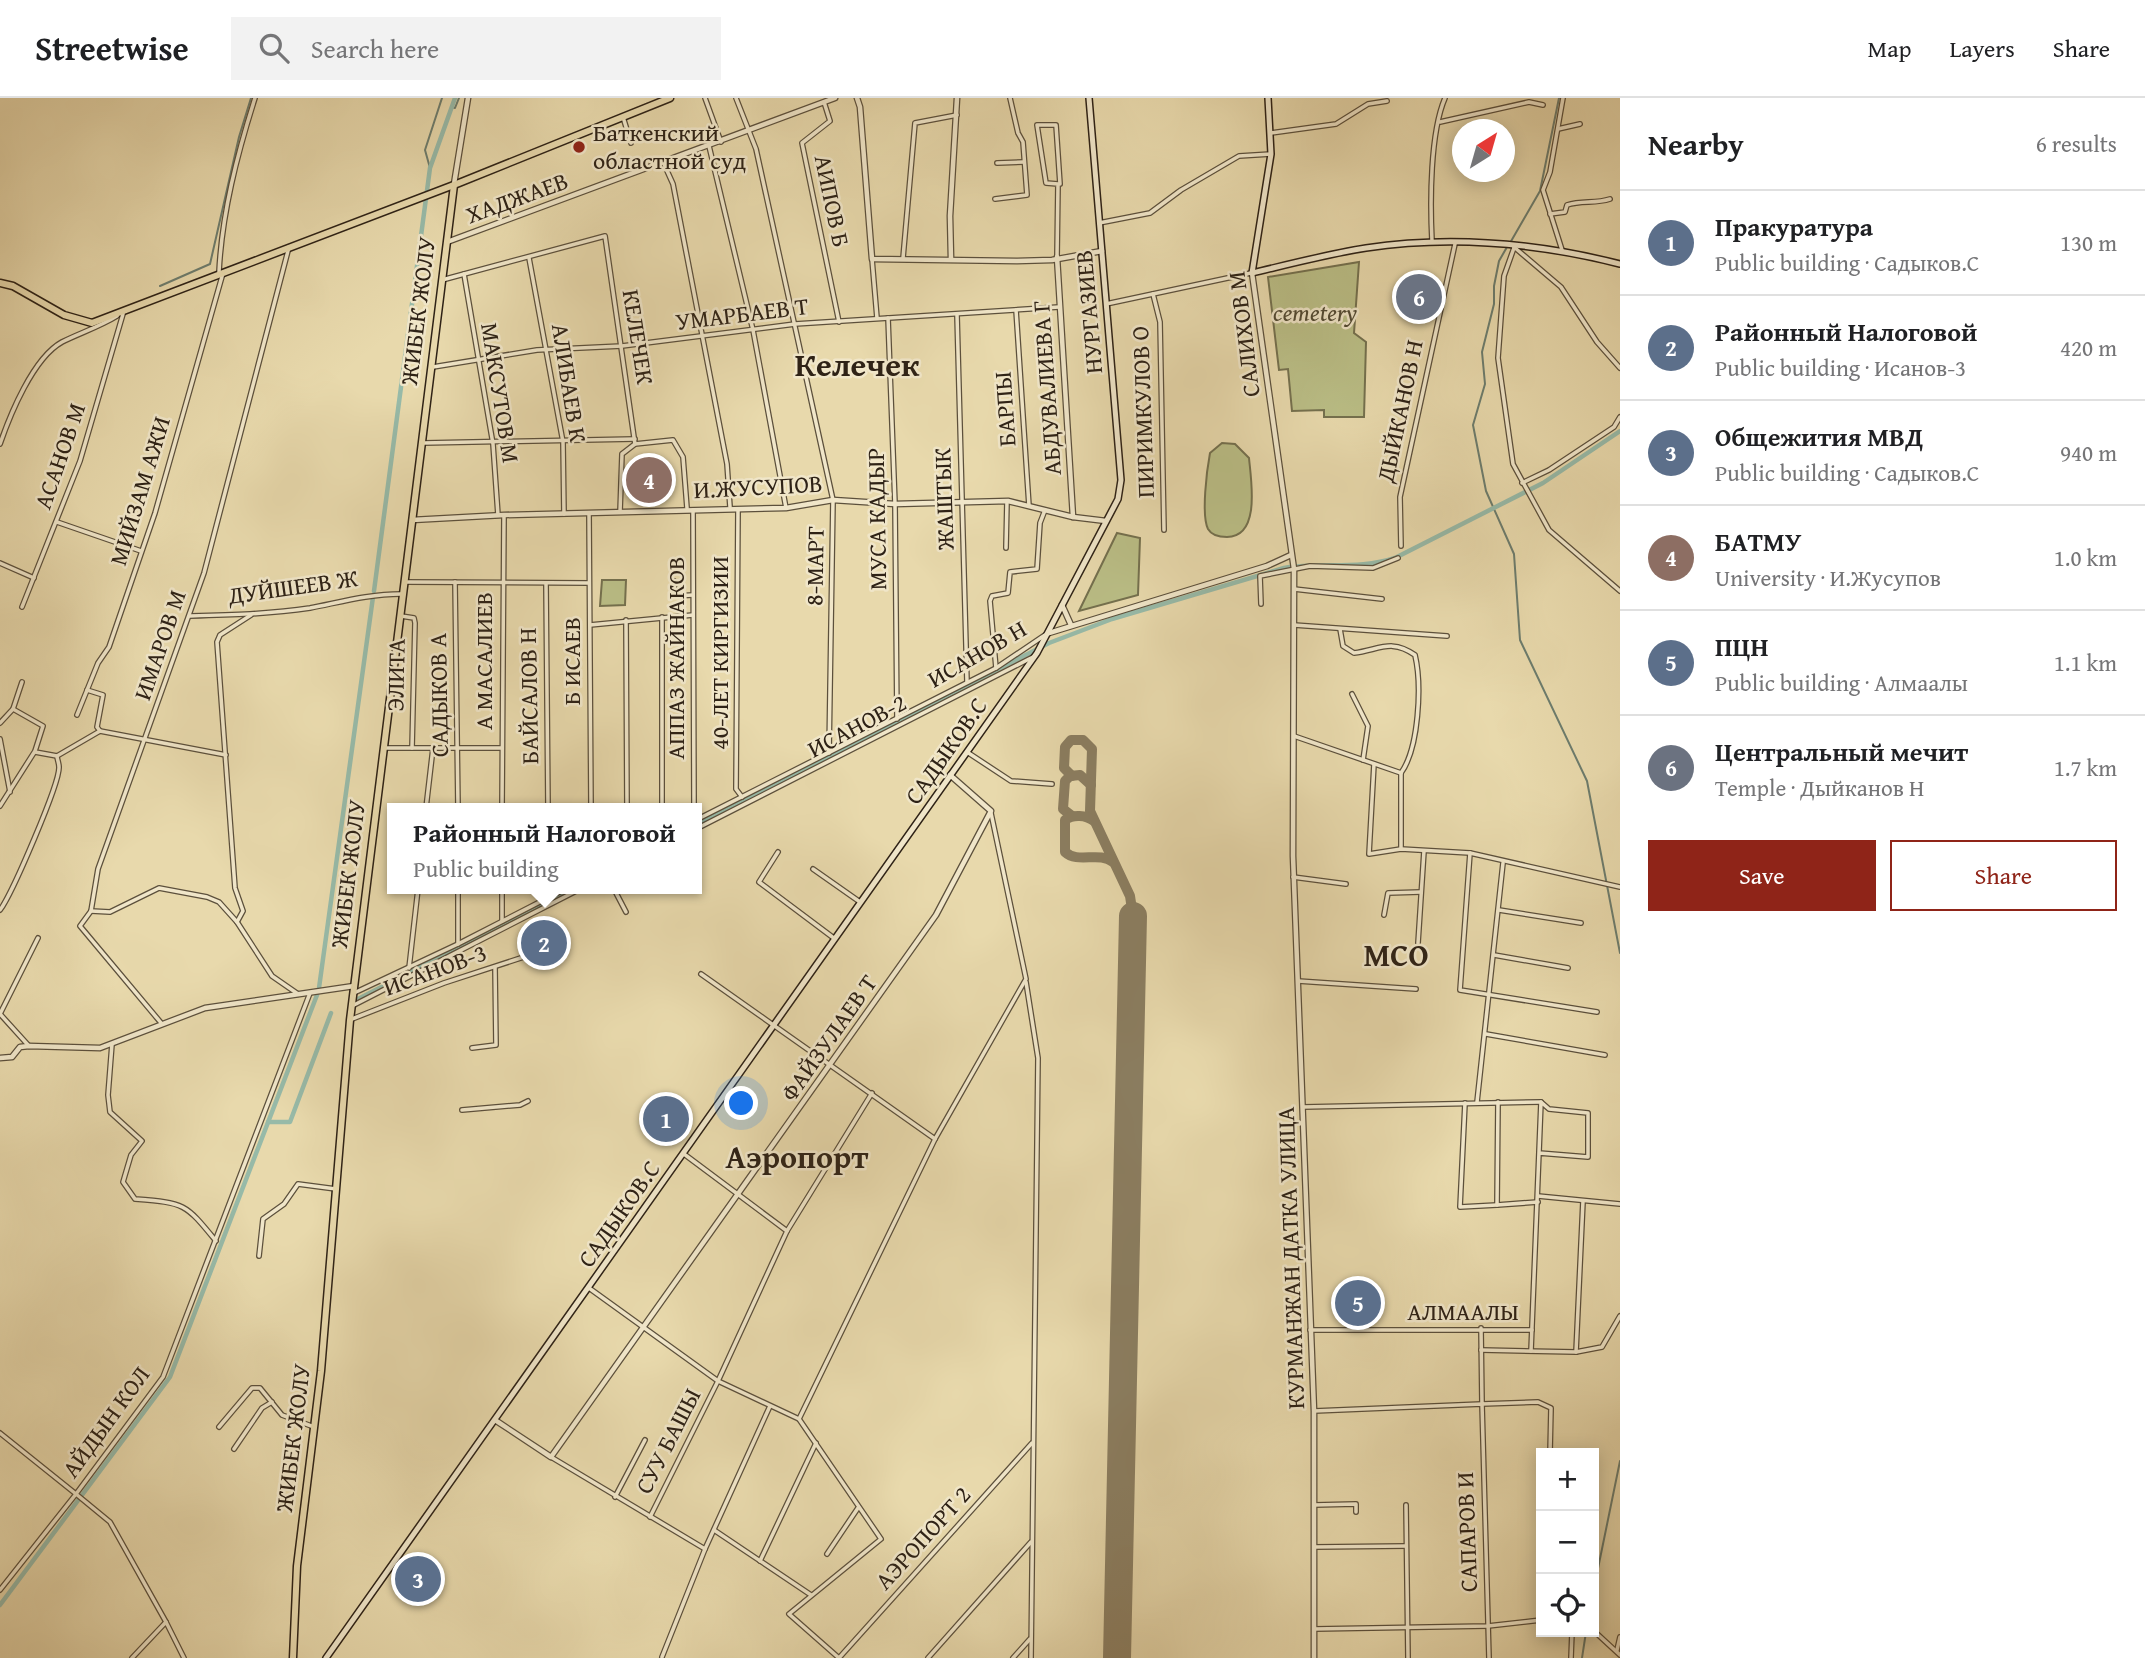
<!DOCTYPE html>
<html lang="en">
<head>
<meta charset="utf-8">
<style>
  :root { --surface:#fff; --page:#f2f2f2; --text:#202124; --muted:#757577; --line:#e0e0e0; --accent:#8f2418 }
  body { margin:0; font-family:"Gentium Book Plus",serif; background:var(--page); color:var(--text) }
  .controls { position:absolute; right:21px; bottom:21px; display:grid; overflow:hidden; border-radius:0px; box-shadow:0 4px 18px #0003 }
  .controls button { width:63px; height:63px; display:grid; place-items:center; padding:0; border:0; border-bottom:2px solid var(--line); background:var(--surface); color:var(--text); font:35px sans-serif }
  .compass { position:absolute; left:1452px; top:21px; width:63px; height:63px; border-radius:50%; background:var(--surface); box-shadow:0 4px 18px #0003; rotate:37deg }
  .you { position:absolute; left:742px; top:1006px; width:24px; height:24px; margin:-18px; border:5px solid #fff; border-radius:50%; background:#1a73e8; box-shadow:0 0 0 10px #1a73e833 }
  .badge { display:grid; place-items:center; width:46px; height:46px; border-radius:50%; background:var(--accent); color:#fff; font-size:23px; font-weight:700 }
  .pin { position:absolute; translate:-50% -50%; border:4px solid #fff; box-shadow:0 2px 7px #0006 }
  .popup { position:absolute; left:387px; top:705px; width:315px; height:91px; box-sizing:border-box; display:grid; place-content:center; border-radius:0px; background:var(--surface); filter:drop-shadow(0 2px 5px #0005); font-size:23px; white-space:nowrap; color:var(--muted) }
  .popup b { font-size:26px; color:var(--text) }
  .popup::after { content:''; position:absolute; left:50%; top:100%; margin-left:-14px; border:14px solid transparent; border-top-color:var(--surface) }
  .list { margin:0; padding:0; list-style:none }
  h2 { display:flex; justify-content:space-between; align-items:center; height:91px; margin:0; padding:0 28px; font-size:30px }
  h2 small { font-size:23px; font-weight:400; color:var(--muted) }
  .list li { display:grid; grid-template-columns:46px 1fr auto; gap:21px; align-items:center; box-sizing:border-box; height:105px; padding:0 28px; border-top:2px solid var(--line) }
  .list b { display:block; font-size:26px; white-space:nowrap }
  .list p { margin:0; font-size:23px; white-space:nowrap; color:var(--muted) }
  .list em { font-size:23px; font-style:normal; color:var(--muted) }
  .actions { display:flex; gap:14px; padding:21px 28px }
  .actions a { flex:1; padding:16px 0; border:2px solid var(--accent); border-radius:0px; text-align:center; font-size:24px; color:var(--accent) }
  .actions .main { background:var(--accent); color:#fff }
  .icon { flex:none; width:38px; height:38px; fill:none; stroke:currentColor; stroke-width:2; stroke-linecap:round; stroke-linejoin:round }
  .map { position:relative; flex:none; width:1620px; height:1560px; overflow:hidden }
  header { display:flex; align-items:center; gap:42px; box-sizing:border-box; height:98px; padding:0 35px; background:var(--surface); border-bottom:2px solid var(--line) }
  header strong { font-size:33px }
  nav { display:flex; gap:38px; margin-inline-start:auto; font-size:24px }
  .search { width:490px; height:63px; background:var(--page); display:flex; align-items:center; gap:18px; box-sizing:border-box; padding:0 24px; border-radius:0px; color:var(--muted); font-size:26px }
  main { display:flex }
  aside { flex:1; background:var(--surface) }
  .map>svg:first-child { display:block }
  .green { fill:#babe86; stroke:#74704e; stroke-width:2 }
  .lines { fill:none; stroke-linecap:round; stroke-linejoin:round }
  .stream { stroke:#6d7d6e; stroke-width:2 }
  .canal { stroke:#97baa8; stroke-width:4.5 }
  .taxiway { stroke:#8b7e61; stroke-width:10 }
  .runway { stroke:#8b7e61; stroke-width:28 }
  .minor-casing { stroke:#5c503c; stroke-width:6 }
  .tertiary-casing { stroke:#5c503c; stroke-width:7 }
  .secondary-casing { stroke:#2e2216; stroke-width:8 }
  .primary-casing { stroke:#2e2216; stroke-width:9 }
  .trunk-casing { stroke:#2e2216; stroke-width:9 }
  .minor { stroke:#f0e6c9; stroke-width:3.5 }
  .tertiary { stroke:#f0e6c9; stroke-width:4.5 }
  .secondary { stroke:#f0e6c9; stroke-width:5 }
  .primary { stroke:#e8d9ac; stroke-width:6 }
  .trunk { stroke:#e8d9ac; stroke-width:6 }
  .poi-dot { fill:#8f2418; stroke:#f0e6c9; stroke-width:2.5 }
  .labels { text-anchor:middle; stroke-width:5; stroke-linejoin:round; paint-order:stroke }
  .poi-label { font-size:24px; fill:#2e2216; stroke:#f0e6c9; text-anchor:start }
  .street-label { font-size:24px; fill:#2e2216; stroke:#f0e6c9 }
  .park-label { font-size:24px; font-style:italic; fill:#514932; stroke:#f0e6c9 }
  .district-label { font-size:32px; font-weight:bold; fill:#2e2216; stroke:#f0e6c9 }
</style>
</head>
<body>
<header>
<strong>Streetwise</strong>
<div class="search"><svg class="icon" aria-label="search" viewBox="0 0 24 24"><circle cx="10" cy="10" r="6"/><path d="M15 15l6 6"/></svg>Search here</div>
<nav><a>Map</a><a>Layers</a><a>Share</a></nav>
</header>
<main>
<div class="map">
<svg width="1620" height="1560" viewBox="0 0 1620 1560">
  <rect width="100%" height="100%" fill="#e8d9ac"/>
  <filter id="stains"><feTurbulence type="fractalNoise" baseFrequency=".00286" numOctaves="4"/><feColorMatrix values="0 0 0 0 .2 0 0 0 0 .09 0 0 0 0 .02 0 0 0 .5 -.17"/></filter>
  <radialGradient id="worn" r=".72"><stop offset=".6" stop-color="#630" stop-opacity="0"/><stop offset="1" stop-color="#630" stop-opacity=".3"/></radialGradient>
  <g class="green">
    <polygon points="1359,164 1354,235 1366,244 1364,319 1324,319 1324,312 1292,313 1288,271 1279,272 1268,179"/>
    <path d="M1222,345L1235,346L1249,360C1251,382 1261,439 1227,439C1220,439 1212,438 1208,431C1201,417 1207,371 1210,355Z"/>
    <polygon points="1117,435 1140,440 1138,497 1079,513"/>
    <polygon points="602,482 626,482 625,507 600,508"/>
  </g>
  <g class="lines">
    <g class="stream">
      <polyline points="452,9 455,10 459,0"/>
      <polyline points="430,70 425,52 442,0"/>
      <polyline points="1510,145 1540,93 1559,0"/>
      <polyline points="1507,149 1499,163 1494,188 1494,206 1482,254 1485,286 1473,327 1486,393 1514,456 1520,542 1587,683 1620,855"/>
      <polyline points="160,188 210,166 239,39 251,0"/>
      <polyline points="1594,1490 1620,1363"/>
      <polyline points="1582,1560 1586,1534"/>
    </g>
    <g class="canal">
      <polyline points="374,493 430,70 455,0"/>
      <path d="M696,726L1049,545L1112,521L1284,470C1321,464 1360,472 1395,460L1543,385L1620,333"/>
      <polyline points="319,890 373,499"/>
      <polyline points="358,901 572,791"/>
      <polyline points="268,1024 290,1024 331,915"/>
      <polyline points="0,1507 170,1279 317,897"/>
    </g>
    <g class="taxiway">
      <polyline points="1072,678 1064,670 1065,649 1071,642 1083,642 1092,651 1090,713 1130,798 1133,818"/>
      <polyline points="1072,718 1063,711 1065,683 1070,678 1080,677 1091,687"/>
      <path d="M1094,723C1086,717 1073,716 1065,722V754C1078,766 1099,753 1113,764"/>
    </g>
    <polyline class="runway" points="1117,1560 1133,818"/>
    <defs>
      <g id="minor">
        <polyline points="705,0 721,44"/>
        <polyline points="736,0 756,51 833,402 829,655"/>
        <polyline points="824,4 830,23 802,45 839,224"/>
        <polyline points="623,19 631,45"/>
        <polyline points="1440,24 1529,4 1543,7"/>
        <polyline points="1558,31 1580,26"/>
        <polyline points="1271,35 1336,26 1368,6 1387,3"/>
        <polyline points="709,48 753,232 786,410"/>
        <polyline points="997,65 1024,64"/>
        <polyline points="664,66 673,86 727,366 730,409"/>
        <polyline points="995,101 1027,97 1023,44 1018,35 1010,0"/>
        <path d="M1550,116L1565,114L1567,107C1582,102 1595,106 1610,101"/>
        <polyline points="1099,125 1150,115 1181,92 1239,58 1271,56"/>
        <path d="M1432,143C1430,104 1430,35 1445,0"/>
        <polyline points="1515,147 1504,178 1498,260 1513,366 1549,432 1620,493"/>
        <polyline points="1514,149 1561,189 1597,244 1620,270"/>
        <polyline points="1562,152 1543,92 1550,74 1563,0"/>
        <polyline points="1057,159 1058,86 1046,85 1037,27 1056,27 1060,86 1058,86"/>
        <polyline points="529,160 563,344 564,416"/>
        <polyline points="903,160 915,25 957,17"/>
        <polyline points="872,161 877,220"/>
        <path d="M219,174C222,115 237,57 255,0"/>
        <polyline points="464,176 493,346 498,417"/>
        <polyline points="442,182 605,138 635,346"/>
        <polyline points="1153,196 1160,224 1164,432"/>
        <polyline points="1106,206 1251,175"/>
        <polyline points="1016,212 1029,408"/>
        <polyline points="957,217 967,584"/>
        <polyline points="888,220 895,406 897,621"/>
        <polyline points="433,269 537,252 622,248 795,226 1059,209"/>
        <polyline points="423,345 635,341"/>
        <path d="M0,346C10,317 33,260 62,244C80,235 99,229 117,218"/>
        <polyline points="1522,385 1549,372 1614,329 1620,319"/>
        <polyline points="738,411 736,691 742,699"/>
        <polyline points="693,412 694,710"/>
        <polyline points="620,414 622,356 635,346 673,342 683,359 687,410"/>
        <polyline points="589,415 591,710"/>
        <polyline points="57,424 141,453"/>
        <polyline points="1401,448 1400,399 1455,146"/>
        <polyline points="1006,450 1007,403"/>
        <polyline points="0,465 34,480"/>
        <polyline points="674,483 675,498 693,497"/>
        <polyline points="405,484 589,485"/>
        <polyline points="455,484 458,710"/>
        <polyline points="546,485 548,710"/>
        <polyline points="1294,491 1382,501"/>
        <polyline points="1261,506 1260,478 1310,468 1373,470 1398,460"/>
        <polyline points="22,509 80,363 123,216"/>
        <path d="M190,518C230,517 270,516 310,510C341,504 369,496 401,496"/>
        <polyline points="401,518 414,520 415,525 412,650"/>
        <polyline points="626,522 627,710"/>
        <polyline points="590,527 693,517"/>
        <polyline points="1294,527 1447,538"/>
        <path d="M1340,531L1343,548L1354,555C1379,552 1391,540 1415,557C1422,587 1419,650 1401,675"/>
        <polyline points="996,570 990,503 992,498 1008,495 1010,474 1037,471 1040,425 1045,412"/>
        <polyline points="87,592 103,597 97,629 100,633"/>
        <polyline points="1352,596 1368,628 1363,662"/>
        <polyline points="77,617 98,565 109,549 155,415 223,175"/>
        <polyline points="0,625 13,611 22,584"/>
        <polyline points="100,633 226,657"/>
        <polyline points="1294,638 1401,675"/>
        <polyline points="0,641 10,694"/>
        <polyline points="385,650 501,650"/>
        <polyline points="35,654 57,658 100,633"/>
        <polyline points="967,654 1011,683 1052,686"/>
        <polyline points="1374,666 1369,756 1401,751 1470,755 1620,789"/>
        <polyline points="0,708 35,653 43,628 13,611"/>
        <polyline points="426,710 433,650"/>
        <polyline points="502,710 504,417"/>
        <polyline points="662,710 662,519"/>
        <polyline points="696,722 996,570 1045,537"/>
        <polyline points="696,731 1033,559"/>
        <polyline points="1401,751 1401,676"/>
        <polyline points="778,754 759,784 835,841"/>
        <polyline points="1470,755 1460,892 1597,914"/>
        <polyline points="813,771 860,804"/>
        <polyline points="1293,779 1346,786"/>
        <polyline points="458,791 458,846"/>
        <polyline points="502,791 502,823"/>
        <polyline points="549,791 549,800"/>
        <polyline points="614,791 626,814"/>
        <path d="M0,812C12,796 60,685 59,669C59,665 57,661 57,658"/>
        <polyline points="1499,812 1581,825"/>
        <polyline points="91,813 110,814 159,790 207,799 219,804 237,824 272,878 298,896"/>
        <polyline points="1384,817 1388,795 1421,794"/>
        <polyline points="237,824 243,813 235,790 217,544 220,537 251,517"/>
        <polyline points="1418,845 1424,753"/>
        <polyline points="1494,857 1568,870"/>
        <polyline points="409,870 418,791"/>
        <polyline points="701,876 935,1041"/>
        <polyline points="1298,883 1416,891"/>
        <polyline points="1026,884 1038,960 1031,1560"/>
        <polyline points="354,895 458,846 565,791"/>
        <polyline points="352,908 580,791"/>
        <polyline points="0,916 38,840"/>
        <polyline points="0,916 29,948"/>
        <polyline points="352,921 444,885 533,856"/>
        <polyline points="162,926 80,828 91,813 98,771 204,475 289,149"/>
        <polyline points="1486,936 1605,957"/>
        <path d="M112,946L108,997L110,1014L142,1043L131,1057L123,1084L135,1101C185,1105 185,1105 216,1143"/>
        <polyline points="472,950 496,947 495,869"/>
        <polyline points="1477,1004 1503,765"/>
        <polyline points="1498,1004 1497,1107 1538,1104"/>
        <polyline points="1465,1005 1460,1109 1497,1107"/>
        <polyline points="1303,1009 1541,1004"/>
        <polyline points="462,1012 520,1007 528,1003"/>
        <polyline points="1538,1098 1620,1106"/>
        <polyline points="787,1133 872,995"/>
        <polyline points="259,1158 263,1121 284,1106 298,1086 336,1091"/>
        <polyline points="589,1190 718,1283 799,1321"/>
        <polyline points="1481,1230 1482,1306 1538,1304 1551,1310 1550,1355"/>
        <polyline points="1310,1232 1532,1232"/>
        <polyline points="1481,1252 1576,1254 1602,1249 1620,1218"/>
        <polyline points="1531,1253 1541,1004 1549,1011 1588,1015 1588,1059 1539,1055"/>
        <polyline points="1576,1254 1583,1103"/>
        <polyline points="1314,1313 1482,1306 1489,1560"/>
        <polyline points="219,1329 252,1290 260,1290 282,1317 314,1329"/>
        <polyline points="0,1335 76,1396 163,1279 310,895"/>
        <polyline points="234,1351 262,1310 272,1304"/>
        <polyline points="551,1359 705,1451"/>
        <polyline points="615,1399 645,1342"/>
        <polyline points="1314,1407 1356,1406 1356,1414"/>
        <polyline points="1406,1407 1408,1560"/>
        <polyline points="650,1419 718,1283 787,1133 684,1056"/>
        <polyline points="714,1432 811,1497"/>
        <polyline points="1314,1449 1406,1448"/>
        <polyline points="827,1456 858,1410"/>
        <polyline points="760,1463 816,1345"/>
        <polyline points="0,1492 76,1396 110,1424 166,1524"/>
        <polyline points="1314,1531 1488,1528 1541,1522"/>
        <polyline points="1594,1533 1620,1557"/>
        <polyline points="1617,1552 1620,1539"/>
        <polyline points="662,1559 705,1451 770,1308"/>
        <polyline points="132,1560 166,1524 184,1560"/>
        <polyline points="839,1560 789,1516 881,1441 799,1321 935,1041 1026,881 991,715"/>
        <polyline points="839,1560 1032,1345"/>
        <polyline points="928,1560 1031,1444"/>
        <polyline points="1013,1560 1030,1541"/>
        <polyline points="1571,1560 1572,1534"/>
      </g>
      <g id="tertiary">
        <polyline points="857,0 860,9 872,161 1017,163 1052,162 1102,153"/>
        <polyline points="454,86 468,0"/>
        <polyline points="447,144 835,0"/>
        <polyline points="1057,159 1073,419"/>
        <polyline points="951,161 950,118 957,0"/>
        <polyline points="1252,175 1294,471 1293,758 1314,1313 1314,1560"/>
        <polyline points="412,422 504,417 786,410 833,402 895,406 1008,403 1073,419 1106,423"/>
        <polyline points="1062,507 1071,527"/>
        <polyline points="1049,535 1267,468 1291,457"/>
        <polyline points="0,960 12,959 20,949 29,948 100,950 205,910 354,888"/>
        <polyline points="495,1322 551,1359 936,817 991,713 950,677"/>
      </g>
      <g id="secondary">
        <path d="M1268,0L1271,56L1252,175C1290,166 1328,156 1366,150C1452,137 1537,145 1620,166"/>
        <polyline points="326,1560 1037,555 1118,401 1121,382 1089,0"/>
      </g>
      <polyline id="primary" points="293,1560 297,1468 321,1273 350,922 454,87"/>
      <polyline id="trunk" points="0,185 13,188 64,217 92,225 459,85 670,0"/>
    </defs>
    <use href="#minor" class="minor-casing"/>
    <use href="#tertiary" class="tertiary-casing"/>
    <use href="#secondary" class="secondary-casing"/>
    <use href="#primary" class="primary-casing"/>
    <use href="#trunk" class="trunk-casing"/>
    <use href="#minor" class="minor"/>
    <use href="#tertiary" class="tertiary"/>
    <use href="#secondary" class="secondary"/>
    <use href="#primary" class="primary"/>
    <use href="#trunk" class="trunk"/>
  </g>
  <circle class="poi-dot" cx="579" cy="49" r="7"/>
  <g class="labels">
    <g class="poi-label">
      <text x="593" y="43">Баткенский<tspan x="593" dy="28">областной суд</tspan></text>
    </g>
    <g class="street-label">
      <text transform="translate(517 100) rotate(-20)" y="8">ХАДЖАЕВ</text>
      <text transform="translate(832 103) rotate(78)" y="8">АИПОВ Б</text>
      <text transform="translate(418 213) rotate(-83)" y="8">ЖИБЕК ЖОЛУ</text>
      <text transform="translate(1089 214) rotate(-95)" y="8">НУРГАЗИЕВ</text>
      <text transform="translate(742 216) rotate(-7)" y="8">УМАРБАЕВ Т</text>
      <text transform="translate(1244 236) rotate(-97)" y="8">САЛИХОВ М</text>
      <text transform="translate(638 239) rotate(81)" y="8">КЕЛЕЧЕК</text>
      <text transform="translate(569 285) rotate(81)" y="8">АЛИБАЕВ К</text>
      <text transform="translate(1047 290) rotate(-94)" y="8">АБДУВАЛИЕВА Г</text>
      <text transform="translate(500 295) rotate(81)" y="8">МАКСУТОВ М</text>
      <text transform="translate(1005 311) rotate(-94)" y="8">БАРПЫ</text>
      <text transform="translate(1400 313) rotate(-78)" y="8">ДЫЙКАНОВ Н</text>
      <text transform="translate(1143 314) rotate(-92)" y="8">ПИРИМКУЛОВ О</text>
      <text transform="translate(60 358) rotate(-71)" y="8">АСАНОВ М</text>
      <text transform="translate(758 389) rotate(-3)" y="8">И.ЖУСУПОВ</text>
      <text transform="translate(140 393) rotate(-73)" y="8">МИЙЗАМ АЖИ</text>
      <text transform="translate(944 401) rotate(-92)" y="8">ЖАШТЫК</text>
      <text transform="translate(877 421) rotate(-91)" y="8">МУСА КАДЫР</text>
      <text transform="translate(815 468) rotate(-89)" y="8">8-МАРТ</text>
      <text transform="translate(293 489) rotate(-8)" y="8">ДУЙШЕЕВ Ж</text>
      <text transform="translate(160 547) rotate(-71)" y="8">ИМАРОВ М</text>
      <text transform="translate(720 555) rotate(-90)" y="8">40-ЛЕТ КИРГИЗИИ</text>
      <text transform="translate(977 556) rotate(-30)" y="8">ИСАНОВ Н</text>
      <text transform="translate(676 560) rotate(-90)" y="8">АППАЗ ЖАЙНАКОВ</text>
      <text transform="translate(484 563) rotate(-90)" y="8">А МАСАЛИЕВ</text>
      <text transform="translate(572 563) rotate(-90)" y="8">Б ИСАЕВ</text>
      <text transform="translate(396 577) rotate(-89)" y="8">ЭЛИТА</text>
      <text transform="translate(439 597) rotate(-91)" y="8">САДЫКОВ А</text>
      <text transform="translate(529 598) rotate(-91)" y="8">БАЙСАЛОВ Н</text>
      <text transform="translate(857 628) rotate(-28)" y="8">ИСАНОВ-2</text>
      <text transform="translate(946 653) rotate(-55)" y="8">САДЫКОВ.С</text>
      <text transform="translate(348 776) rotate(-83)" y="8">ЖИБЕК ЖОЛУ</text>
      <text transform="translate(435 872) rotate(-20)" y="8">ИСАНОВ-3</text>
      <text transform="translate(829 940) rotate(-55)" y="8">ФАЙЗУЛАЕВ Т</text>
      <text transform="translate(619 1116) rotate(-55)" y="8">САДЫКОВ.С</text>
      <text transform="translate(1291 1160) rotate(-92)" y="8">КУРМАНЖАН ДАТКА УЛИЦА</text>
      <text x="1463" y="1222">АЛМААЛЫ</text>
      <text transform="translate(106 1324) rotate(-54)" y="8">АЙДЫН КОЛ</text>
      <text transform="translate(293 1340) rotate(-83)" y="8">ЖИБЕК ЖОЛУ</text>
      <text transform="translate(668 1343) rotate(-63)" y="8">СУУ БАШЫ</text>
      <text transform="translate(1467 1434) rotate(-92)" y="8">САПАРОВ И</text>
      <text transform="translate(923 1440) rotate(-48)" y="8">АЭРОПОРТ 2</text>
    </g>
    <g class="park-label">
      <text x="1315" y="223">cemetery</text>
    </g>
    <g class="district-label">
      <text x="857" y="278">Келечек</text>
      <text x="1396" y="868">МСО</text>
      <text x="797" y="1070">Аэропорт</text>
    </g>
  </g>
  <rect width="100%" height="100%" filter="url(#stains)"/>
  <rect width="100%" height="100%" fill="url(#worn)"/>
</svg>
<div class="controls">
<button>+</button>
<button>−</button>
<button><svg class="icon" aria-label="locate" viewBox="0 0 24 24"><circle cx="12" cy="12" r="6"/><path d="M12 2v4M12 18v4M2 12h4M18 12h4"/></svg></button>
</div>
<svg class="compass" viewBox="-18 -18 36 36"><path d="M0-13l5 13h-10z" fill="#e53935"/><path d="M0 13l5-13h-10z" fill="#757577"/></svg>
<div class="you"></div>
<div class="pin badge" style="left:666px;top:1021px;background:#5c6f8a">1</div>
<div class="pin badge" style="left:544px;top:845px;background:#5c6f8a">2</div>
<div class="popup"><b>Районный Налоговой</b>Public building</div>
<div class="pin badge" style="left:418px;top:1481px;background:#5c6f8a">3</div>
<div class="pin badge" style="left:649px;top:382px;background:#8d6e63">4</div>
<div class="pin badge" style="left:1358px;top:1205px;background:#5c6f8a">5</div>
<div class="pin badge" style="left:1419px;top:199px;background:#6b7280">6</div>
</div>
<aside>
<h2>Nearby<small>6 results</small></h2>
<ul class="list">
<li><span class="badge" style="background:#5c6f8a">1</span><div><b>Пракуратура</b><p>Public building · Садыков.С</p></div><em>130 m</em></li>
<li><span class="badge" style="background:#5c6f8a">2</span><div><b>Районный Налоговой</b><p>Public building · Исанов-3</p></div><em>420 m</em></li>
<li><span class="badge" style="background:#5c6f8a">3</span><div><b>Общежития МВД</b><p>Public building · Садыков.С</p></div><em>940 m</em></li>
<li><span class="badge" style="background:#8d6e63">4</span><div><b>БАТМУ</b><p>University · И.Жусупов</p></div><em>1.0 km</em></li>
<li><span class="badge" style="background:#5c6f8a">5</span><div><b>ПЦН</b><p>Public building · Алмаалы</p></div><em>1.1 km</em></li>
<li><span class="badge" style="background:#6b7280">6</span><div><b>Центральный мечит</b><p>Temple · Дыйканов Н</p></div><em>1.7 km</em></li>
</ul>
<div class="actions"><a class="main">Save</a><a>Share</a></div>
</aside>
</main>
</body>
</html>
